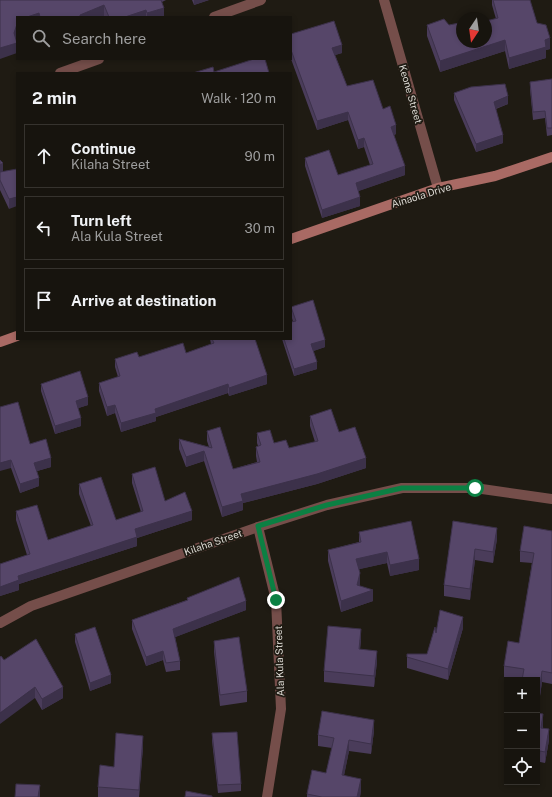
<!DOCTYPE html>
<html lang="en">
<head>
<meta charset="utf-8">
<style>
  :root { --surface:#17140e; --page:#201d17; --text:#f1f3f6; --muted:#9e9e9e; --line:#36332e }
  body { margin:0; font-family:"Public Sans",sans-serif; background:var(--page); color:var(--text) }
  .controls { position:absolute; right:12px; bottom:12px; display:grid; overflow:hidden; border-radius:0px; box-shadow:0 2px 6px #0003 }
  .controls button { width:36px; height:36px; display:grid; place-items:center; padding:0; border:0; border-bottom:1px solid var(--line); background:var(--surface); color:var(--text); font:20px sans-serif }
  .compass { position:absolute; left:456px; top:12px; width:36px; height:36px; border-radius:50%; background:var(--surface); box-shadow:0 2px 6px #0003; rotate:193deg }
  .stop { position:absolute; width:12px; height:12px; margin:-9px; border:3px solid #0b8043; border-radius:50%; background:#fff }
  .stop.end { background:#0b8043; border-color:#fff; box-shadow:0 1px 4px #0008 }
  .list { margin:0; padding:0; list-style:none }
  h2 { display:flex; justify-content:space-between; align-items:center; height:52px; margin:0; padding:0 16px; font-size:17px }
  h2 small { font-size:13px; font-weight:400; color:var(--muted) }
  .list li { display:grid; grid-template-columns:26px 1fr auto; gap:12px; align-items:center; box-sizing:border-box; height:64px; margin:0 8px 8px; padding:0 8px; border:1px solid var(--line); border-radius:0px }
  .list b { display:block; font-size:15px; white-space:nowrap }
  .list p { margin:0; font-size:13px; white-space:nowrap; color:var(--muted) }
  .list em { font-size:13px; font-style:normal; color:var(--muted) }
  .icon { flex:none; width:22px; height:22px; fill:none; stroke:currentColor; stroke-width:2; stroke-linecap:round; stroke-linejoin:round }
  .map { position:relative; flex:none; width:552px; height:797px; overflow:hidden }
  .search { position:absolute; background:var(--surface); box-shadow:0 2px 6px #0003; left:16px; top:16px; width:276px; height:44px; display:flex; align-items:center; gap:10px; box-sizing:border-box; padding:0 14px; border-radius:0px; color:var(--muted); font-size:15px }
  .panel { position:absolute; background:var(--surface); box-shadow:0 2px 6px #0003; left:16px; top:72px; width:276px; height:268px; border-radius:0px }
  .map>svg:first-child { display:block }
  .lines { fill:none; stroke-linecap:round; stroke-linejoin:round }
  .street { stroke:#754e4a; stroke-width:10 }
  .secondary { stroke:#a96a64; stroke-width:10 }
  .wall { fill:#4a3c5a }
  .shaded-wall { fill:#3c314a }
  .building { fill:#564669; stroke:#3c314a }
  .route { stroke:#0b8043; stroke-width:5 }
  .labels { text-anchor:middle; stroke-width:3.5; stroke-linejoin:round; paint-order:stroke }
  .street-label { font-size:10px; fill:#dddad4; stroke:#1f1b13 }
</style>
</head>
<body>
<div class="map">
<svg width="552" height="797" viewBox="0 0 552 797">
  <rect width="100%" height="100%" fill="#1f1b13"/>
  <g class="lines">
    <g class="street">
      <polyline points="384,0 438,188"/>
      <polyline points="214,17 261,0"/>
      <polyline points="60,73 99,59"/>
      <polyline points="258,527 276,600 281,709 267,797"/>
      <polyline points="0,623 31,606 258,527 327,505 402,488 475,488 552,499"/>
    </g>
    <g class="secondary">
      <polyline points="291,239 438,188 495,176 552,157"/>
      <polyline points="0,342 17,336"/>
    </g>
  </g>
  <g class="wall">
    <polygon points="0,0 166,0 162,2 164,17 105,17 104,16 101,17 17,17 16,39 17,53"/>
    <polygon points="192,0 209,0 194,5"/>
    <polygon points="492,0 530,0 537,23 550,49 546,50 546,58 509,69 505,51 440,72 427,36 427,25 462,42 496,19 492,5"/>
    <polygon points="291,34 342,53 335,55 347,86 383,109 396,134 394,135 405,175 358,191 360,206 322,218 305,166 305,158 338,175 370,165 364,147 358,149 348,120 317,130 291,59"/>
    <polygon points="552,79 552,135 547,136 545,118 533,120 530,89 530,82"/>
    <polygon points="454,93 508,104 496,109 503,143 476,152 454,100"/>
    <polygon points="0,160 3,172 17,169 9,209 0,190"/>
    <polygon points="291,307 325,347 313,351 317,369 294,376 282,339 291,339 293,322 291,314"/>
    <polygon points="210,339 255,339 267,384 229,396 228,393 156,417 156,421 121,432 115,413 107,416 99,391 99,383 118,377 115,367 115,359 186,353 211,344"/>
    <polygon points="41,384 88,405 78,408 81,426 55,434 41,391"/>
    <polygon points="0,407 30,444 51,467 37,471 39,486 20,493 11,468"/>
    <polygon points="310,416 339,432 366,468 317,484 243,503 243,510 222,517 204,461 186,467 179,449 179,439 209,447 207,441 207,431 233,469 257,462 256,456 256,447 258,446 257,443 257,433 274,443 289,448 315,442 310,426"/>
    <polygon points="132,474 165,501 192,520 137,538 137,546 19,584 19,590 0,596 0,564 27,555 16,520 16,511 48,540 91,526 79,494 79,484 116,520 141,512 132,483"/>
    <polygon points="453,521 497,539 493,563 475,560 470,600 444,596 444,585"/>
    <polygon points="552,531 552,684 542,682 539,703 537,703 537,680 521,680 504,677 504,666 519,643 532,563 520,562 520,551"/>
    <polygon points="359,532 419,570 390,576 387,563 359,569 360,584 359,586 373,601 341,612 328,561 328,550 359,542"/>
    <polygon points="187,598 246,610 175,637 180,661 180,670 166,672 163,660 146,666 132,629 132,620 187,600"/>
    <polygon points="463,628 448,680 407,668 407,657 427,654 436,633"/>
    <polygon points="75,634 111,683 90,691 75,642"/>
    <polygon points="361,640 360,649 377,662 374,687 324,682 324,671"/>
    <polygon points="214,641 247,691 247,702 220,706 214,652"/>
    <polygon points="4,660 63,698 42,710 35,698"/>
    <polygon points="537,713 543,725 543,728 549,740 545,763 540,762 539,770 537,769"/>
    <polygon points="374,731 371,754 349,751 344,775 361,790 360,797 307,797 307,794 326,773 332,748 318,746 318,735"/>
    <polygon points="212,733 241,784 241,791 218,793 212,741"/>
    <polygon points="143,747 139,797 98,797 98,787 114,767"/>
    <rect x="506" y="748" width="1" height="11"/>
  </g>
  <g class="shaded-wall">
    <polygon points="194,0 209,0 194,5"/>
    <polygon points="104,5 104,16 101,17 80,17 80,15"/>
    <polygon points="164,8 164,17 147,17 147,13"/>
    <polygon points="146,10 146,17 125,17"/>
    <polygon points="39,13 39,17 27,17"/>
    <polygon points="17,24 17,35 14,44 17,43 17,53 0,59 0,48 14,33"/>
    <polygon points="550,38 550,49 546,50 546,58 509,69 509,58 545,40"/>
    <polygon points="505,40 505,51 440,72 440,61"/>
    <polygon points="342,45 342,53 332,56 332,48"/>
    <polygon points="508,96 508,104 494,109 494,102"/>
    <polygon points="348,112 348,120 317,130 317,121"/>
    <polygon points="396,125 396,134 391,136 391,127"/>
    <polygon points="503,135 503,143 476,152 476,144"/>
    <polygon points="364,138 364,147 358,149 358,140"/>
    <polygon points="3,163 3,174 0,176 0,165"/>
    <polygon points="405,166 405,175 356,192 356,183"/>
    <polygon points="17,197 17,206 9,209 9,199"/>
    <polygon points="360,197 360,206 322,218 322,210"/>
    <polygon points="292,212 292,222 291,222 291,213"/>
    <polygon points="325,340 325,347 311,352 311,344"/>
    <polygon points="317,362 317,369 294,376 294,369"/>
    <polygon points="267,375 267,384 229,396 229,388"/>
    <polygon points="228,384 228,393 156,417 156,421 121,432 121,423 155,409"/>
    <polygon points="88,397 88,405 76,409 76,401"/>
    <polygon points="115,405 115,413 107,416 107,407"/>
    <polygon points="81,418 81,426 55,434 55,426"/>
    <polygon points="204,451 204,461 186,467 186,457"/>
    <polygon points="51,458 51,467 34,472 34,463"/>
    <polygon points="366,458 366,468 317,484 243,503 243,510 222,517 222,507 241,494"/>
    <polygon points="11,460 11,468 0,471 0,463"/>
    <polygon points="39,478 39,486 20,493 20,484"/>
    <polygon points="192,511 192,520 137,538 137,546 19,584 19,590 0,596 0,587 18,576 135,529"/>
    <polygon points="497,528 497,539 493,563 493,552"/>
    <polygon points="475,549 475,560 470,600 470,589"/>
    <polygon points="387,552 387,563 356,570 356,559"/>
    <polygon points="419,559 419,570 390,576 390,565"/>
    <polygon points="360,573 360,584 357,595 373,590 373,601 341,612 341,601 357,585"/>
    <polygon points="246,601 246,610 173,638 173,629"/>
    <polygon points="463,617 463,628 448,680 448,669"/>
    <polygon points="361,629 361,640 359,660 359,649"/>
    <polygon points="163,651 163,660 146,666 146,657"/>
    <polygon points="377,651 377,662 374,687 374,676"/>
    <polygon points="542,671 542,682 539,703 539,692"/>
    <polygon points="111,675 111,683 90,691 90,683"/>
    <polygon points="35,687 35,698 0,724 0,713"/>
    <polygon points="63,687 63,698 42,710 42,699"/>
    <polygon points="543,714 543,725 541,739 541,728"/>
    <polygon points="374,720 374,731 371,754 371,744"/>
    <polygon points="549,729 549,740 545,763 545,752"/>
    <polygon points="143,736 143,747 139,797 139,790"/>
    <polygon points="349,740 349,751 342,786 342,775"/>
    <polygon points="540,751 540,762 539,770 539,759"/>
    <polygon points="361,779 361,790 360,797 357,797"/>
    <polygon points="40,785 40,797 38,797"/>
  </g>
  <g class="building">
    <polygon points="0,0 161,0 164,8 147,13 146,10 125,17 109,17 104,5 80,15 80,17 40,17 39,13 27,17 17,17 17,24 14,33 17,43 0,48"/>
    <polygon points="493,0 530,0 537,23 546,25 550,38 545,40 546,47 509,58 505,40 440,61 427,25 444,19 449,25 459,23 462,25 462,42 486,42 486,21 498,18"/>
    <polygon points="334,21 342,45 332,48 347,86 373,80 383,109 390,106 396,125 391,127 405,166 356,183 360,197 322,210 305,158 329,150 338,175 373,164 364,138 358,140 348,112 317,121 291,50 291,34"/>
    <polygon points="254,59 265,59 269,73 193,73 213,67 214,72"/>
    <polygon points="552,79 552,128 547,128 545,111 533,112 530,82"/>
    <polygon points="505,84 508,96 494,102 503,135 476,144 454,93 471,87"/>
    <polygon points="0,160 3,163 0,165"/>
    <polygon points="17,169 17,197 9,199 0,180 0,172"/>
    <polygon points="313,300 325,340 311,344 317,362 294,369 284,339 291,339 291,322 296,321 291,307"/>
    <polygon points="212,339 255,339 267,375 229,388 228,384 155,409 156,413 121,423 115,405 107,407 99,383 120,376 115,359 137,352 139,357 183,343 186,353 214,343"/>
    <polygon points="80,371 88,397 76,401 81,418 55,426 41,384"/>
    <polygon points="18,402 30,444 46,439 51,458 34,463 39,478 20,484 11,460 0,463 0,407"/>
    <polygon points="331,409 339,432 355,427 366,458 317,474 241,494 243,501 222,507 204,451 186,457 179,439 212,448 207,431 220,427 233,469 260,462 256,447 261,445 257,433 270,430 274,443 286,440 289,448 318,441 310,416"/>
    <polygon points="155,467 165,501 185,492 192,511 135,529 137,537 18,576 19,580 0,587 0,564 30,554 16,511 37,505 48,540 93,525 79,484 101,477 116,520 143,511 132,474"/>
    <polygon points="411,521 419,559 390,565 387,552 356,559 360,573 357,585 373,590 341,601 328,550 361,542 359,532"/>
    <polygon points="453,521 497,528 493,552 475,549 470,589 444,585"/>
    <polygon points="524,526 552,531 552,673 542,671 539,692 537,692 537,680 522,680 524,669 504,666 508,641 519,643 534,553 520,551"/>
    <polygon points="239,577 246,601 173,629 180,661 166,663 163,651 146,657 132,620 188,600 187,598"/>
    <polygon points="440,610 463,617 448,669 407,657 407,654 427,654 435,627 436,633"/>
    <polygon points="328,626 361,629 359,649 377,651 374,676 324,671"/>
    <polygon points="95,627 111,675 90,683 75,634"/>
    <polygon points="239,637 247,691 220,695 214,641"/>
    <polygon points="36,639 63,687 42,699 35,687 0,713 0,657 1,656 4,660"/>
    <polygon points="322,711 374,720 371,744 349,740 342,775 361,779 357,797 322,797 307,794 312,770 326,773 334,738 318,735"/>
    <polygon points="537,713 543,714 541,728 549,729 545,752 540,751 539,759 537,758"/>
    <polygon points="237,732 241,784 218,785 212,733"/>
    <polygon points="116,733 143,736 139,790 98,787 100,765 114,767"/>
    <polygon points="16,784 40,785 38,797 15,797"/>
    <polygon points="186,791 212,796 212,797 185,797"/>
  </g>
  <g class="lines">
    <polyline class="route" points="276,600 258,526 327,505 402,488 475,488"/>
  </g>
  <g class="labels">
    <g class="street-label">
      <text transform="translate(411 94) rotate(74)" y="4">Keone Street</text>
      <text transform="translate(421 195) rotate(-17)" y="4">Ainaola Drive</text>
      <text transform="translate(213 542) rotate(-19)" y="4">Kilaha Street</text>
      <text transform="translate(279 661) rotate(-92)" y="4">Ala Kula Street</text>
    </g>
  </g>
</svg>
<div class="controls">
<button>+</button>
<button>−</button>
<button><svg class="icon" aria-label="locate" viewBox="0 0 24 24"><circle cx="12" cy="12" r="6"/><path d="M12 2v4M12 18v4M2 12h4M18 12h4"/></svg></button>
</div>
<svg class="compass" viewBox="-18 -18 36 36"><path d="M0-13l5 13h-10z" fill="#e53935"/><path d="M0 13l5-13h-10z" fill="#9e9e9e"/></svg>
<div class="stop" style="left:475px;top:488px"></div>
<div class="stop end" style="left:276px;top:600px"></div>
<div class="search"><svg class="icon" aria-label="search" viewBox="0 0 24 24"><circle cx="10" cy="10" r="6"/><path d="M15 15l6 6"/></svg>Search here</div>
<section class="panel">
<h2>2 min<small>Walk · 120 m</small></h2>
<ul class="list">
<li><svg class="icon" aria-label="ahead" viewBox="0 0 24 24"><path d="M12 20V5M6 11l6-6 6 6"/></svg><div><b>Continue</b><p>Kilaha Street</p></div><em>90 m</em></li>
<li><svg class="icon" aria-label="left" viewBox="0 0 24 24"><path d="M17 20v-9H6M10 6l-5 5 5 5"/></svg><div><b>Turn left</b><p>Ala Kula Street</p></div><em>30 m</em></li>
<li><svg class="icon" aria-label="arrive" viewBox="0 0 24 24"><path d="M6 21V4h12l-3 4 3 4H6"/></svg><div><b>Arrive at destination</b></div></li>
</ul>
</section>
</div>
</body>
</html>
